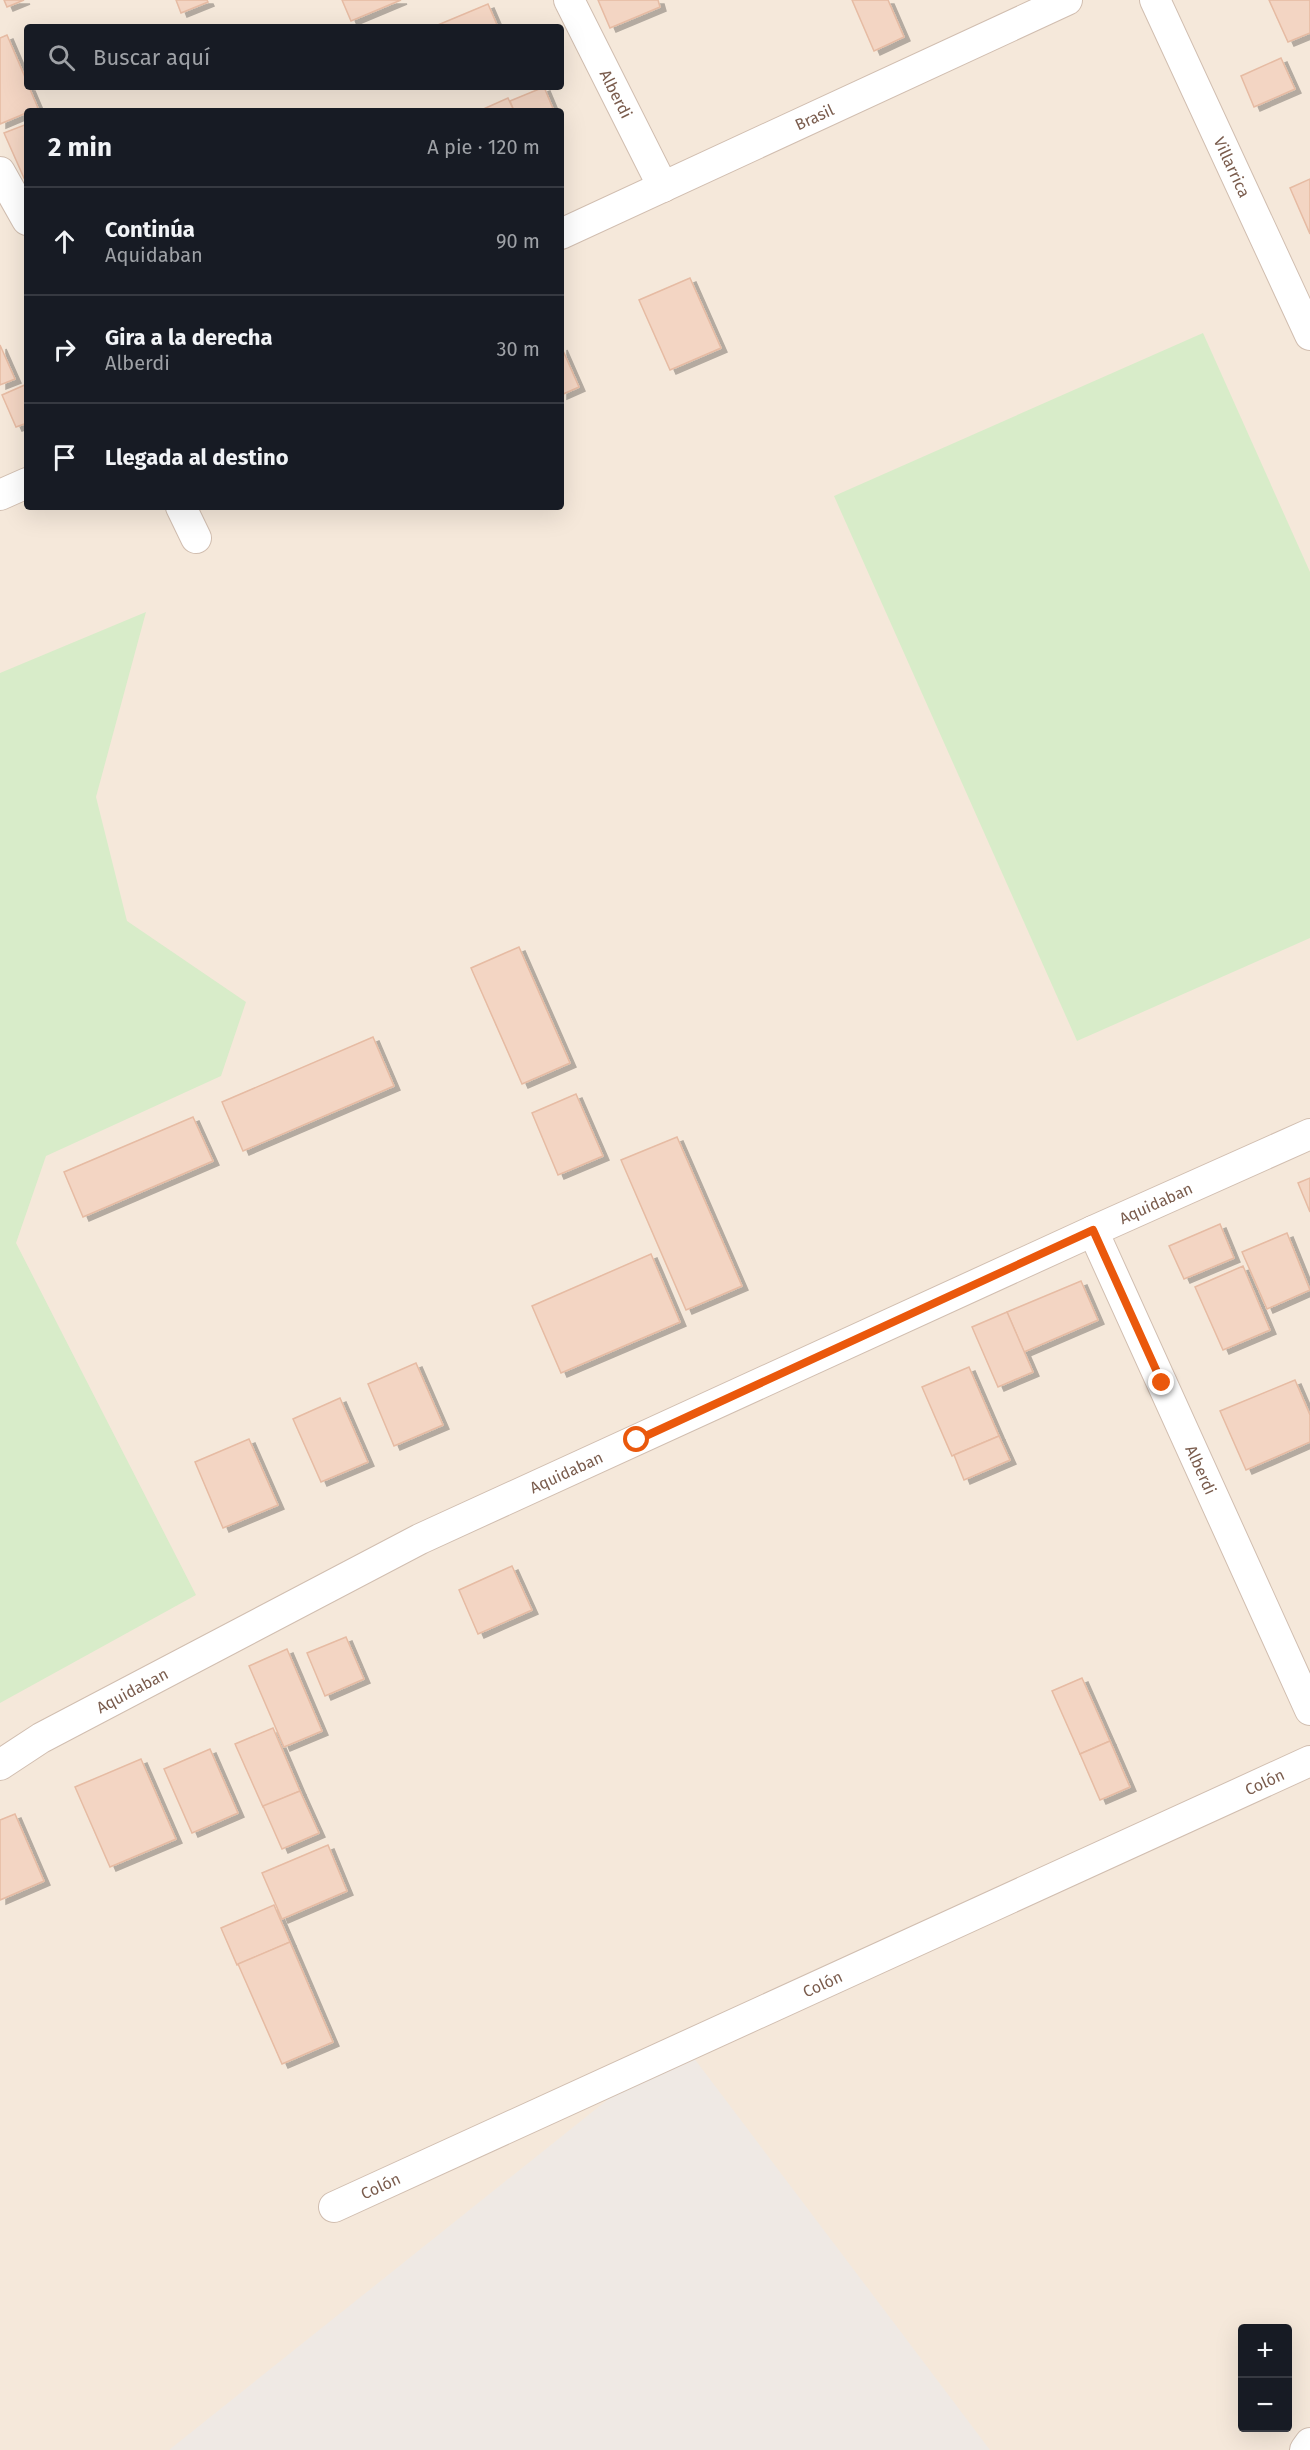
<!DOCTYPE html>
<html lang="es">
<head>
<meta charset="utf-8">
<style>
  :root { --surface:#171b24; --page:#242831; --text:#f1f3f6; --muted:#9ea1a6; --line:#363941 }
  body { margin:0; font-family:"Fira Sans",sans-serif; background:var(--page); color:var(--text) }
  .controls { position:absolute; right:18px; bottom:18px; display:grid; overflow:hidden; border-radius:6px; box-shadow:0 6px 24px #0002 }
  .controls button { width:54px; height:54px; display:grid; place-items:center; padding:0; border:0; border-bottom:2px solid var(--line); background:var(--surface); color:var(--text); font:30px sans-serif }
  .stop { position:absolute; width:18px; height:18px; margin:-14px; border:4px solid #ea580c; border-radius:50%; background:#fff }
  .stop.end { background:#ea580c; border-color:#fff; box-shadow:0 2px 6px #0008 }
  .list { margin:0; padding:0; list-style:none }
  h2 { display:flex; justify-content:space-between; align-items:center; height:78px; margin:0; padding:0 24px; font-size:26px }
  h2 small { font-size:20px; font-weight:400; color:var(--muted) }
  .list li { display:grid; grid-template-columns:39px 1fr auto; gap:18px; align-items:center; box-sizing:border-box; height:108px; padding:0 24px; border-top:2px solid var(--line) }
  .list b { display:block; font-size:22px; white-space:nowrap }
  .list p { margin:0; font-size:20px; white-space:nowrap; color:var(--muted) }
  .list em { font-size:20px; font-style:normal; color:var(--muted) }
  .icon { flex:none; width:33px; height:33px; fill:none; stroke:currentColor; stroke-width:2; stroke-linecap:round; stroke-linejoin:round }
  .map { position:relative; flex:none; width:1310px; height:2450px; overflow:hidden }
  .search { position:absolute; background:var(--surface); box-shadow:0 6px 24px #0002; left:24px; top:24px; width:540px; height:66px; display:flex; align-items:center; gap:15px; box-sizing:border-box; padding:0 21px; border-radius:6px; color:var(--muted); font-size:22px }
  .panel { position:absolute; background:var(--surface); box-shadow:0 6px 24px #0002; left:24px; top:108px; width:540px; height:402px; border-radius:6px }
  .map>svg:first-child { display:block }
  .residential { fill:#f5e8da; fill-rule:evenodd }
  .industrial { fill:#efe9e4 }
  .green { fill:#d8ecc9 }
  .building { fill:#f3d5c3; stroke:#e6bba3; stroke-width:1.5; filter:url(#shadow) }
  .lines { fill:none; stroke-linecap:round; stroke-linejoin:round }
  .street-casing { stroke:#d1beb0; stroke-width:32 }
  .street { stroke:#fff; stroke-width:30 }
  .route { stroke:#ea580c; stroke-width:8 }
  .labels { text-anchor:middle; stroke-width:6; stroke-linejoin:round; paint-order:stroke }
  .street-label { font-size:16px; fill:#7a5c4d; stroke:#fffaf3 }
</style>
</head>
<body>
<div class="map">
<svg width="1310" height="2450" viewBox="0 0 1310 2450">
  <defs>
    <filter id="shadow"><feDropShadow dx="6" dy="4" stdDeviation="0" flood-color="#0004"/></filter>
  </defs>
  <rect width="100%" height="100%" fill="#fdf6ec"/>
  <path class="residential" d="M0,0H1310V2450H0ZM27,27H561V87H27ZM27,111H561V507H27ZM1242,2328H1288V2428H1242Z"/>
  <polygon class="industrial" points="681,2041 990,2450 169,2450"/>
  <g class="green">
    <polygon points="1203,333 1310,572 1310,938 1077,1041 834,496"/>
    <polygon points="146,612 96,797 127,921 246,1002 221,1076 46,1156 16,1243 196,1595 0,1703 0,673"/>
  </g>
  <g class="building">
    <polygon points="4,0 24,0 7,7"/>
    <polygon points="176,0 207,0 208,2 181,13"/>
    <polygon points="342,0 401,0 351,21"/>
    <polygon points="598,0 658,0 660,7 610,28"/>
    <polygon points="852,0 888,0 904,37 874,51"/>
    <polygon points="1269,0 1310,0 1310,33 1288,42"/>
    <polygon points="488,4 498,27 433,27"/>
    <polygon points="7,35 27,82 27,87 29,87 38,108 0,124 0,38"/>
    <polygon points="1281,58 1295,89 1254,107 1241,76"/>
    <polygon points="544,87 554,111 514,111 510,101"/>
    <polygon points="508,98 514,111 479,111"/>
    <polygon points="27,124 27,177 24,178 4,133"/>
    <polygon points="1310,179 1310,234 1290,188"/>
    <polygon points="690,278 721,348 670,370 639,300"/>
    <polygon points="0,345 15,379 0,385"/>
    <polygon points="561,346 579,387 561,395"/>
    <polygon points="27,384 27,423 16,427 2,395"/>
    <polygon points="519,947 570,1063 522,1084 471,968"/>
    <polygon points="373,1037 394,1086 243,1151 222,1102"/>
    <polygon points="576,1094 603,1156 558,1175 532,1113"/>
    <polygon points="193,1117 213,1161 83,1217 64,1172"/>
    <polygon points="677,1137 742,1286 686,1310 621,1160"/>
    <polygon points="1310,1178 1310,1212 1298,1183"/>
    <polygon points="1220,1224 1234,1258 1184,1279 1169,1246"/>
    <polygon points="1287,1233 1310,1290 1267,1309 1242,1252"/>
    <polygon points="651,1254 680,1322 561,1373 532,1306"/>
    <polygon points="1243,1266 1270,1330 1223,1350 1195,1287"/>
    <polygon points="1081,1281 1098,1320 1024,1352 1007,1312"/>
    <polygon points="1007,1312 1033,1372 998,1387 972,1327"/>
    <polygon points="416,1363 443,1425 394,1446 368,1384"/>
    <polygon points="969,1367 999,1436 952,1456 922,1387"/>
    <polygon points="1295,1380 1310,1415 1310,1442 1246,1470 1220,1411"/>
    <polygon points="340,1398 368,1462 321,1482 293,1419"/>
    <polygon points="999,1436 1010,1460 964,1480 954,1455"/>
    <polygon points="249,1439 278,1505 223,1528 195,1462"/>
    <polygon points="512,1566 532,1610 478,1634 459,1590"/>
    <polygon points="346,1637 364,1679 325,1696 307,1653"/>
    <polygon points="287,1649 322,1731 284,1747 249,1666"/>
    <polygon points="1082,1678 1110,1741 1080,1754 1052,1691"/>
    <polygon points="273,1728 300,1791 263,1807 235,1744"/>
    <polygon points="1110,1741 1130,1787 1100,1800 1080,1754"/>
    <polygon points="210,1749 238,1813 192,1833 164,1769"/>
    <polygon points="141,1759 176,1839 110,1867 75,1787"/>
    <polygon points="300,1791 319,1833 282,1849 263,1806"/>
    <polygon points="15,1814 44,1881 0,1900 0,1820"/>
    <polygon points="328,1845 347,1891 282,1919 262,1873"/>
    <polygon points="274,1905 290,1942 237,1965 221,1928"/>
    <polygon points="290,1942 333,2042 282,2064 238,1964"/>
  </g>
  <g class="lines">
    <defs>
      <g id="street">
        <path id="s1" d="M569,0L663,187"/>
        <path id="s2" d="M1155,0L1310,335"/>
        <polyline points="0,172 27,220"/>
        <path id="s3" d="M561,234L1067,0"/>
        <polyline points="0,495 27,483"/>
        <polyline points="181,507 196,538"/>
        <path id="s4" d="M1093,1231L1310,1710"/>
        <path id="s5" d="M0,1765L41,1738L420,1539L1093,1231L1310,1134"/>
        <path id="s6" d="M334,2207L1310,1761"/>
        <polyline points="1305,2450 1310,2443"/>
      </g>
    </defs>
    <use href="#street" class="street-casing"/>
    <use href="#street" class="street"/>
  </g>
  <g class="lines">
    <polyline class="route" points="637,1440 1093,1230 1162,1383"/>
  </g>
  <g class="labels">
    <g class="street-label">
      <text dy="6" stroke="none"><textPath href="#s1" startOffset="105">Alberdi</textPath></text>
      <text dy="6" stroke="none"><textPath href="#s3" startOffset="279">Brasil</textPath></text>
      <text dy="6" stroke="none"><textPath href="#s2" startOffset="184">Villarrica</textPath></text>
      <text dy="6" stroke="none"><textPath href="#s5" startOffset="1286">Aquidaban</textPath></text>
      <text dy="6" stroke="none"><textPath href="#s4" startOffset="262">Alberdi</textPath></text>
      <text dy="6" stroke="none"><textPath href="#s5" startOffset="638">Aquidaban</textPath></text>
      <text dy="6" stroke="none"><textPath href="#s5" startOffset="152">Aquidaban</textPath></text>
      <text dy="6" stroke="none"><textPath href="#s6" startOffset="1023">Colón</textPath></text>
      <text dy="6" stroke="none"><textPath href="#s6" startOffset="537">Colón</textPath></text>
      <text dy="6" stroke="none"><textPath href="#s6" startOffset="51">Colón</textPath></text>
    </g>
  </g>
</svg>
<div class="controls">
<button>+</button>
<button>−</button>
</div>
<div class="stop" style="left:637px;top:1440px"></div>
<div class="stop end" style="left:1162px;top:1383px"></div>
<div class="search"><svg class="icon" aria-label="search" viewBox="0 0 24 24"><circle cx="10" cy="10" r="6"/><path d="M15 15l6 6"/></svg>Buscar aquí</div>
<section class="panel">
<h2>2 min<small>A pie · 120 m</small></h2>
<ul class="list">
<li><svg class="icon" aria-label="ahead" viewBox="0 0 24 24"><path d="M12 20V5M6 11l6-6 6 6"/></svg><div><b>Continúa</b><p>Aquidaban</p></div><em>90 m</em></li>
<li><svg class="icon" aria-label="right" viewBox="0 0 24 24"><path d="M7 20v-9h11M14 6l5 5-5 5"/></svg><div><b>Gira a la derecha</b><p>Alberdi</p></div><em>30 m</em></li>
<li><svg class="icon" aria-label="arrive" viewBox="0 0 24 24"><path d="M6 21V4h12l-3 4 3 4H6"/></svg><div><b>Llegada al destino</b></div></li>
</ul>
</section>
</div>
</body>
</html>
